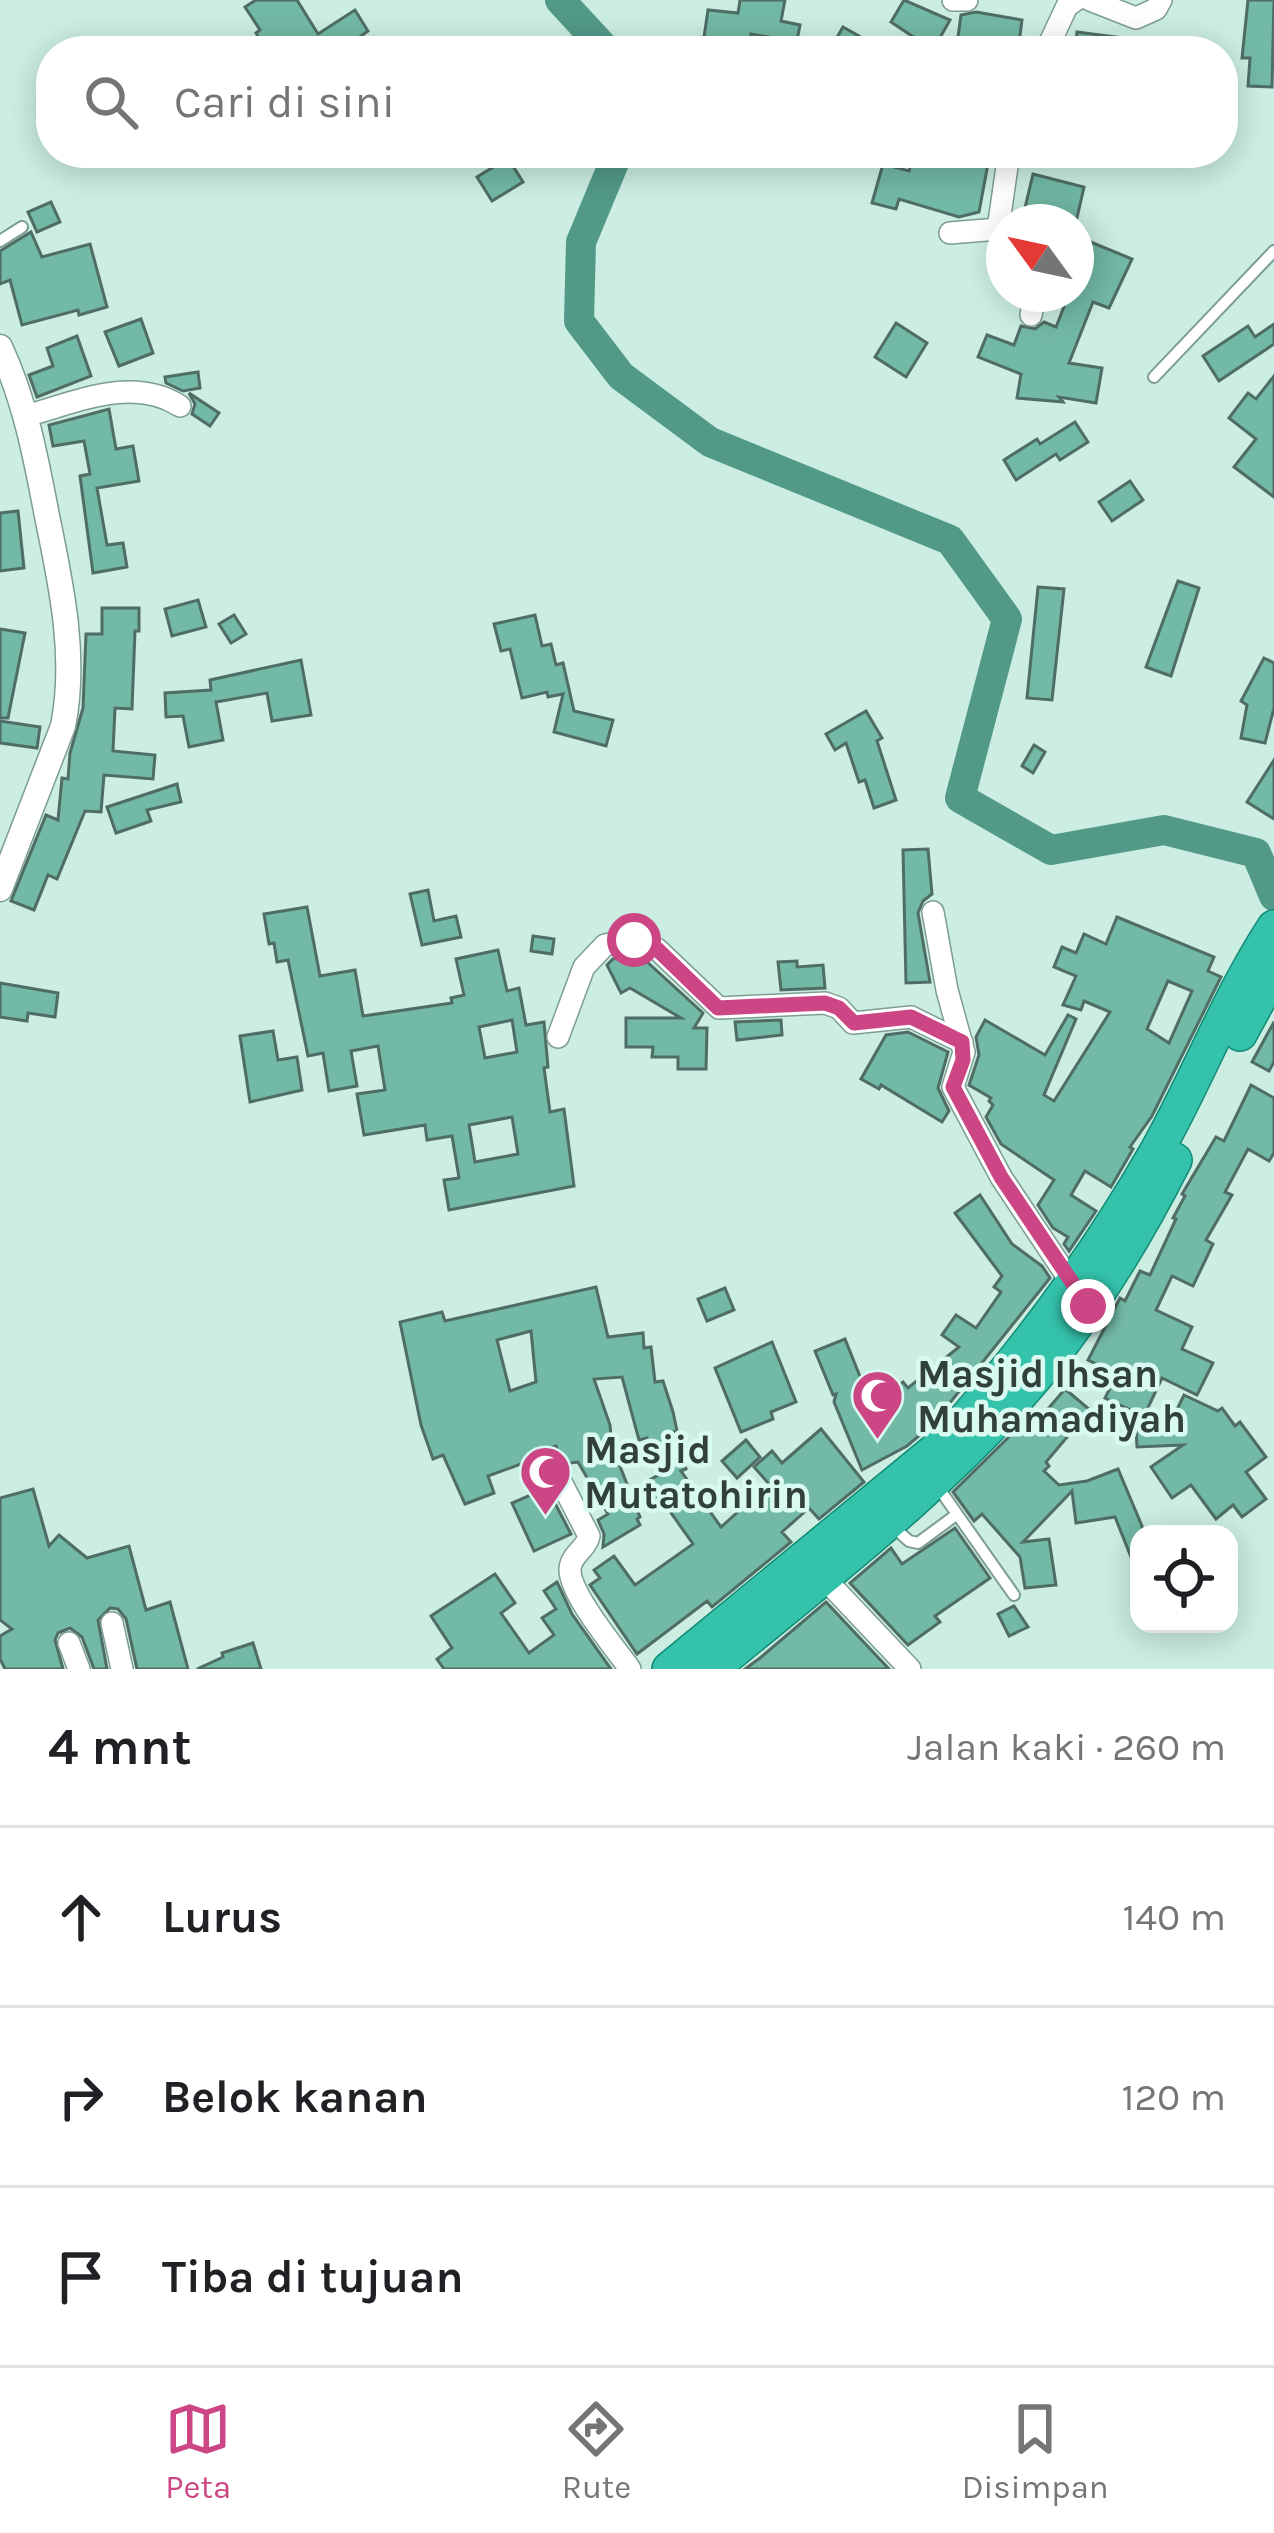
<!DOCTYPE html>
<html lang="id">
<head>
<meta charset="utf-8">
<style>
  :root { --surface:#fff; --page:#f2f2f2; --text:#202124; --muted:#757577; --line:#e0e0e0; --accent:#cc4584 }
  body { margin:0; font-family:Karla,sans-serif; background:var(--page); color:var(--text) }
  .controls { position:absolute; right:36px; bottom:36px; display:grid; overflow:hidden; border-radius:24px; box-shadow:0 6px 30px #0003 }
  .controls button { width:108px; height:108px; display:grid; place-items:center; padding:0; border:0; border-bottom:3px solid var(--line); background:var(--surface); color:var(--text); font:60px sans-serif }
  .compass { position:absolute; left:986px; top:204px; width:108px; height:108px; border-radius:50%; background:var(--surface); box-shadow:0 6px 30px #0003; rotate:303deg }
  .stop { position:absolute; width:36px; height:36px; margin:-27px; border:9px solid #cc4584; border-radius:50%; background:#fff }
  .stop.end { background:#cc4584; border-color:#fff; box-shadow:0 3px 12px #0008 }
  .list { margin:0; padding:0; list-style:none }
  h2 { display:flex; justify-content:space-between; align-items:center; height:156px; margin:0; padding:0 48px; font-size:51px }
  h2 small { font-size:39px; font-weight:400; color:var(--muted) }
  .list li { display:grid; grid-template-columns:78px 1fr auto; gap:36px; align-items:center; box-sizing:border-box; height:180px; padding:0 48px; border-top:3px solid var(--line) }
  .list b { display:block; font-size:45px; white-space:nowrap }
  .list em { font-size:39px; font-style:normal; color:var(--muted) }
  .icon { flex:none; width:66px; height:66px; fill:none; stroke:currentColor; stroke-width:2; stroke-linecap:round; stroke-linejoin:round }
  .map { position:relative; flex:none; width:1274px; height:1669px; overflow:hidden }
  .search { position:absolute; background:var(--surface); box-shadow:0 6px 30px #0003; left:36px; right:36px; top:36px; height:132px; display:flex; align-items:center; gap:30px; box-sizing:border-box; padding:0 42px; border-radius:48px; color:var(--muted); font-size:45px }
  .sheet { height:696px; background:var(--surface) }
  nav { display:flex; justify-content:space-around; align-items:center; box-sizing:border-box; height:168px; border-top:3px solid var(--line); background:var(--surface); font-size:33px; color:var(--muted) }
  nav a { display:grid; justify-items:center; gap:6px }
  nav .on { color:var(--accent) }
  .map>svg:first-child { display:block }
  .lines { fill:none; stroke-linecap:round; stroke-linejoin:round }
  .river { stroke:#529987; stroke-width:30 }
  .building { fill:#72b9a6; stroke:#4f6d64; stroke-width:3; fill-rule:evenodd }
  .service-casing { stroke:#7d9d93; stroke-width:14 }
  .minor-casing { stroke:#7d9d93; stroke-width:24 }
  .tertiary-casing { stroke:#7d9d93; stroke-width:27 }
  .trunk-casing { stroke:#128b76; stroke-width:36 }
  .service { stroke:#fff; stroke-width:10 }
  .minor { stroke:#fff; stroke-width:21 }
  .tertiary { stroke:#fff; stroke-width:24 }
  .trunk { stroke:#34c2aa; stroke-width:33 }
  .route { stroke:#cc4584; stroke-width:15 }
  .labels { text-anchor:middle; stroke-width:9; stroke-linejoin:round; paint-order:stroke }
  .poi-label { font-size:39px; font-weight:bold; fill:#32403b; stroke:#d8faf0; text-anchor:start }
</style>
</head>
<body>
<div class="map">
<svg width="1274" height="1669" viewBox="0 0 1274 1669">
  <rect width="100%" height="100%" fill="#cbede2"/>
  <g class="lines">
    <g class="river">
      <polyline points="560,0 607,51"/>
      <polyline points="618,153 581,242 579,321 621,376 710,442 950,540 1007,619 960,798 1051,850 1164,830 1256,853 1274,896"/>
    </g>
  </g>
  <g class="building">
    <polygon points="256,0 297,0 318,34 355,10 368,31 361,36 370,51 293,51 289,44 278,51 266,51 256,33 260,30 245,7"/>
    <polygon points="740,0 785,0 781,21 800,25 795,51 778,49 780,39 751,34 749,51 730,49 731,40 704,37 708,10 738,13"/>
    <polygon points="904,0 950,20 933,50 891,22"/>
    <polygon points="1248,0 1274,0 1272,87 1248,86 1250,58 1242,58"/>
    <polygon points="976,12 1022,20 1018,51 956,51 961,15"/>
    <polygon points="843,27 859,36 850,51 829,51"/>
    <polygon points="1077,32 1147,41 1146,51 1075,51"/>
    <polygon points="914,153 990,153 979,212 959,217 899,199 896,209 872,203 883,164 909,171"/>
    <polygon points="508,158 523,182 492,201 477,177"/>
    <polygon points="1033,174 1084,187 1076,222 1024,212"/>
    <polygon points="51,202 60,222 37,232 28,212"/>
    <polygon points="31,232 42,257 90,244 107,307 79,315 78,310 22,325 10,280 0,284 0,251"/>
    <polygon points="1076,236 1132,259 1109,308 1093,302 1069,363 1102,368 1096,403 1059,397 1063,402 1017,398 1021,374 978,357 987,335 1014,345 1021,326 1035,329 1044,322 1056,327 1069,294 1076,294"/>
    <polygon points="141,319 153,353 119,366 105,332"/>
    <polygon points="896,323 927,343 906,377 875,357"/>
    <polygon points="1274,324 1274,344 1219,381 1203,356 1248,326 1255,337"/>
    <polygon points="77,336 91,376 37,397 29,375 53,366 47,348"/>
    <polygon points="198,372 200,388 183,391 166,383 165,377"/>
    <polygon points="1274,376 1274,497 1234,467 1256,439 1229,418 1248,393 1256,399"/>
    <polygon points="189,393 219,413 210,426 192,414 195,404"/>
    <polygon points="109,409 116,449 133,446 139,481 97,488 107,545 123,543 127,567 93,573 80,476 90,474 84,441 53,446 49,425"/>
    <polygon points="1075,422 1088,442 1060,460 1056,454 1016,480 1004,460 1037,439 1040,444"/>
    <polygon points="1130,481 1143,500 1112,521 1099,502"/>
    <polygon points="18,511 24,568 0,571 0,513"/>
    <polygon points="1178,581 1199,588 1171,676 1146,667"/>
    <polygon points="1038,587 1064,589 1052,700 1027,698"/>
    <polygon points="198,600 206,627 172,636 165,609"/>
    <polygon points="102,608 139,608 139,631 135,631 132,709 115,708 113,751 155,755 153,779 104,775 101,812 85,811 57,879 48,875 34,910 11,901 46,815 58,820 62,778 68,779 70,753 83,708 86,634 102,634"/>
    <polygon points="234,615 246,634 231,643 219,624"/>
    <polygon points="535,615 542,646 551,644 556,665 563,663 574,711 613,720 606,746 554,732 563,694 548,697 547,692 522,698 510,649 501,651 494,624"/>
    <polygon points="0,629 25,633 8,718 0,718"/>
    <polygon points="1264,658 1274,663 1274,708 1265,743 1241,738 1247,705 1241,701"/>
    <polygon points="301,660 311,715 272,721 267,693 216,702 223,740 189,747 183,716 166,717 165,693 211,690 210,680"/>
    <polygon points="866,711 882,738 877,741 896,800 874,808 865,780 859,782 846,743 835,750 826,734"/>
    <polygon points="0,721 40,727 37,748 0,743"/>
    <polygon points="1034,745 1045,752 1033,773 1022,766"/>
    <polygon points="1274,760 1274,819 1247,802"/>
    <polygon points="177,784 181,802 147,810 151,821 116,833 107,807"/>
    <polygon points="928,849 932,894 923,901 918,913 930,982 906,983 903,850"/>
    <polygon points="428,890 434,921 456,916 461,937 422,945 410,894"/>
    <path d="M307,907L320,976L355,970L363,1016L452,1003L451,998L464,995L456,959L498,950L507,991L519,988L526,1025L544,1022L548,1067L544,1068L550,1112L564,1109L574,1186L449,1210L444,1180L459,1178L452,1136L427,1140L425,1125L364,1135L357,1094L385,1090L378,1046L351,1051L357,1086L329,1091L323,1053L308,1056L288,960L277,962L274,943L269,944L264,914ZM512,1020L517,1052L485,1058L479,1027ZM512,1117L518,1154L475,1162L469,1125Z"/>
    <path d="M1117,917L1214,957L1208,971L1221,977L1152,1116L1130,1147L1133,1149L1111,1187L1085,1171L1071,1195L1096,1211L1069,1251L1064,1244L1068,1237L1053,1228L1038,1205L1054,1180L1001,1144L986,1117L993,1105L989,1101L991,1098L969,1085L979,1055L976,1037L985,1020L1045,1055L1068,1015L1076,1019L1044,1095L1054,1101L1110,1012L1084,1001L1081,1010L1063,1005L1076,976L1054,967L1062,947L1076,953L1084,934L1106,944ZM1168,981L1192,991L1169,1043L1147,1029Z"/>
    <polygon points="533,936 554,939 552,954 531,951"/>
    <polygon points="632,955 646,961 703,1013 694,1028 707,1028 706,1069 678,1069 678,1057 652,1057 653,1047 626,1047 626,1018 681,1018 630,988 621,993 607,965 613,959"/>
    <polygon points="797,961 797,967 823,965 825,988 781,990 778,962"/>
    <polygon points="0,983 58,993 55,1017 28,1013 27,1021 0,1017"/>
    <polygon points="781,1020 782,1035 737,1040 735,1022"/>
    <polygon points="1274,1022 1274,1062 1269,1071 1252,1062"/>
    <polygon points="273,1031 278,1060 297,1057 302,1090 250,1102 240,1036"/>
    <polygon points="908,1032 948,1052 938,1088 949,1111 942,1122 881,1085 879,1089 861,1079 886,1035"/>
    <polygon points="1251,1085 1274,1098 1274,1153 1269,1161 1248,1149 1225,1192 1232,1195 1206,1240 1213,1244 1193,1286 1172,1276 1156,1310 1192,1327 1182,1349 1213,1363 1197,1395 1162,1378 1144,1416 1105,1398 1117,1374 1088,1360 1120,1298 1125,1301 1140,1271 1150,1275 1176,1219 1173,1218 1185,1196 1182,1194 1216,1137 1224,1141"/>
    <polygon points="980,1195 1012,1244 1042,1266 1050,1278 933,1424 907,1446 862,1470 834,1402 836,1394 833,1395 815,1351 845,1339 865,1389 869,1387 876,1403 903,1382 908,1388 959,1347 942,1335 956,1315 976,1328 1001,1292 994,1287 1002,1276 955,1213"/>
    <path d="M596,1287L608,1337L643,1333L644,1348L651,1347L655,1382L663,1381L673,1412L677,1431L673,1432L686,1469L681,1471L721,1527L769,1484L754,1467L772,1451L782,1463L821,1429L864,1482L819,1519L809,1508L782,1532L791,1542L712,1607L707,1601L637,1654L590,1585L600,1578L594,1570L614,1556L635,1585L693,1544L664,1503L654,1508L648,1481L660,1474L647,1438L639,1440L622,1377L594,1379L610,1425L612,1446L640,1517L637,1519L640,1525L603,1547L604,1534L598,1520L608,1514L578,1462L562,1464L556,1446L530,1455L532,1460L488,1476L494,1493L465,1504L443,1455L433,1459L421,1425L400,1322L442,1312L445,1321ZM531,1331L536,1382L510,1391L497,1340Z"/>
    <polygon points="725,1288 734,1310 707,1321 698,1299"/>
    <polygon points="772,1342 796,1402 771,1412 773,1419 741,1432 715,1368"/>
    <polygon points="1065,1389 1090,1410 1046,1462 1049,1466 1044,1471 1059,1485 1087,1481 1118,1469 1142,1526 1139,1577 1115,1517 1076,1523 1072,1491 1023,1542 1049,1539 1056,1585 1025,1588 1020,1557 982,1514 974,1521 953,1492 1018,1428 1023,1432 1047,1410"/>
    <polygon points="1184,1395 1218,1411 1222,1408 1235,1426 1240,1422 1266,1457 1246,1472 1266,1499 1242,1517 1233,1505 1216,1519 1191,1485 1172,1498 1151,1467 1183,1445 1137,1447 1136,1428 1169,1426"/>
    <polygon points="746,1440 760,1457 737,1478 722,1461"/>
    <polygon points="547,1488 571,1534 534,1551 512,1503"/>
    <polygon points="33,1489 49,1546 59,1535 87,1558 129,1546 146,1610 170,1602 188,1669 137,1669 126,1619 118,1609 110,1608 98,1620 107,1669 94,1669 82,1637 70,1628 58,1633 55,1640 63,1669 5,1669 0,1659 0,1636 12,1629 0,1620 0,1498"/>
    <polygon points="955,1528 990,1578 935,1616 940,1622 908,1645 850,1583 891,1548 902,1564"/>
    <polygon points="495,1574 515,1603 501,1613 529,1653 554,1635 542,1618 556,1609 544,1591 557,1582 572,1614 611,1669 444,1669 437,1659 452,1648 431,1616"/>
    <polygon points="826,1602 889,1669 745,1669 760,1658"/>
    <polygon points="1014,1606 1028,1627 1009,1636 998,1614"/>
    <polygon points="253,1643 261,1669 197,1669 223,1657 222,1653"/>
  </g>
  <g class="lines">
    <defs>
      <g id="service">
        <polyline points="0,241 22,227"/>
        <polyline points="1154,377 1274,251"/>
        <polyline points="938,1487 1014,1595"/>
        <polyline points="891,1525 909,1541 918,1543 956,1515"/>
      </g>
      <g id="minor">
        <polyline points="953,0 967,0"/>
        <polyline points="1090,0 1136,18 1156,9 1161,0"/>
        <polyline points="1046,51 1067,6 1076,0"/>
        <polyline points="1004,231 998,229 1009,153"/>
        <polyline points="950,233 998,229"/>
        <polyline points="1031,315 1035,294"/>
        <path d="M25,416C75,403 132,375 180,406"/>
        <polyline points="933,912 947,990 964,1052 953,1087 1001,1177 1077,1291"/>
        <polyline points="558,1037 584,967 605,945 634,939 657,949 719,1008 825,1003 839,1008 853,1023 911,1017 962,1042"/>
        <path d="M559,1478L589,1536C586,1550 571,1554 570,1569C569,1593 615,1648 630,1669"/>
        <polyline points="823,1577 910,1669"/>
        <polyline points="112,1623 122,1669"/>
        <polyline points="69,1643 79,1669"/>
      </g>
      <path id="tertiary" d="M0,347C25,400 36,458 47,516C61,584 77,657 63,726L0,889"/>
      <g id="trunk">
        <polyline points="1240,1034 1274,972"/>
        <path d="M669,1669L944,1443C1023,1355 1096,1257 1155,1154C1197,1080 1227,999 1274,927"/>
        <path d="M712,1669C822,1578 953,1478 1043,1368C1094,1306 1139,1231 1175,1160"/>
      </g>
    </defs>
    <use href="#service" class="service-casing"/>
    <use href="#minor" class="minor-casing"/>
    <use href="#tertiary" class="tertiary-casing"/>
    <use href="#trunk" class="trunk-casing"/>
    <use href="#service" class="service"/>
    <use href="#minor" class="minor"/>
    <use href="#tertiary" class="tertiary"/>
    <use href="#trunk" class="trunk"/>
  </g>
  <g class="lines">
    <polyline class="route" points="634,940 657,949 718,1008 825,1003 839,1008 854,1023 911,1017 962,1042 963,1060 953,1087 1001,1177 1088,1306"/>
  </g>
  <defs>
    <symbol id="mosque-pin" viewBox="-11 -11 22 30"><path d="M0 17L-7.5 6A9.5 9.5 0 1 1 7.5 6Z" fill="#cc4584" stroke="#d8faf0"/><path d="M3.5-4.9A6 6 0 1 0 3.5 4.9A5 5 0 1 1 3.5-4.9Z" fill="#fff"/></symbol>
  </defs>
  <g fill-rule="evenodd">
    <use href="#mosque-pin" x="848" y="1366" width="59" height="81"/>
    <use href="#mosque-pin" x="516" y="1442" width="59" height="81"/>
  </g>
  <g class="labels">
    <g class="poi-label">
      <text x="917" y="1387">Masjid Ihsan<tspan x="917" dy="45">Muhamadiyah</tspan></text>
      <text x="584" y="1463">Masjid<tspan x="584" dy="45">Mutatohirin</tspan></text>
    </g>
  </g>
</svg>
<div class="controls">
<button><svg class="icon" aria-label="locate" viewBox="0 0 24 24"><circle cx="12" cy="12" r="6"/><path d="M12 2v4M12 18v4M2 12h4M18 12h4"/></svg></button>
</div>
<svg class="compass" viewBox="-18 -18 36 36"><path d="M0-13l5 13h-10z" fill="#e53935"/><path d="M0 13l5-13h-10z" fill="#757577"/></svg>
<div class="stop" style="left:634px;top:940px"></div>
<div class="stop end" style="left:1088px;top:1306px"></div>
<div class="search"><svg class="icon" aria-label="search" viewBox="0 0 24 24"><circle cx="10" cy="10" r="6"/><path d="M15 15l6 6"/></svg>Cari di sini</div>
</div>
<section class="sheet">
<h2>4 mnt<small>Jalan kaki · 260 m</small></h2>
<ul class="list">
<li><svg class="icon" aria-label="ahead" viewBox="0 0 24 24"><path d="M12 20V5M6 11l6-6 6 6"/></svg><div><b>Lurus</b></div><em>140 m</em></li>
<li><svg class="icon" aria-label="right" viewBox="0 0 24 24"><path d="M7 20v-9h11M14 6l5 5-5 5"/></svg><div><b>Belok kanan</b></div><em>120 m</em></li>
<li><svg class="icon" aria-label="arrive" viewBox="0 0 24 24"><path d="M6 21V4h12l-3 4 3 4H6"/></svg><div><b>Tiba di tujuan</b></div></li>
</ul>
</section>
<nav>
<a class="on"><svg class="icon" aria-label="map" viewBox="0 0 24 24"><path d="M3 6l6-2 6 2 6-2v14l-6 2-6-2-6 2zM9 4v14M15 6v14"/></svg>Peta</a>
<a><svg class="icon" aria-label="directions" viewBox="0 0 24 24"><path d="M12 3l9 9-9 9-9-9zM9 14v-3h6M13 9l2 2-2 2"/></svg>Rute</a>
<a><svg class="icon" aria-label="saved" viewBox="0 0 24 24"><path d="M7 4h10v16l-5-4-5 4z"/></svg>Disimpan</a>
</nav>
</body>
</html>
